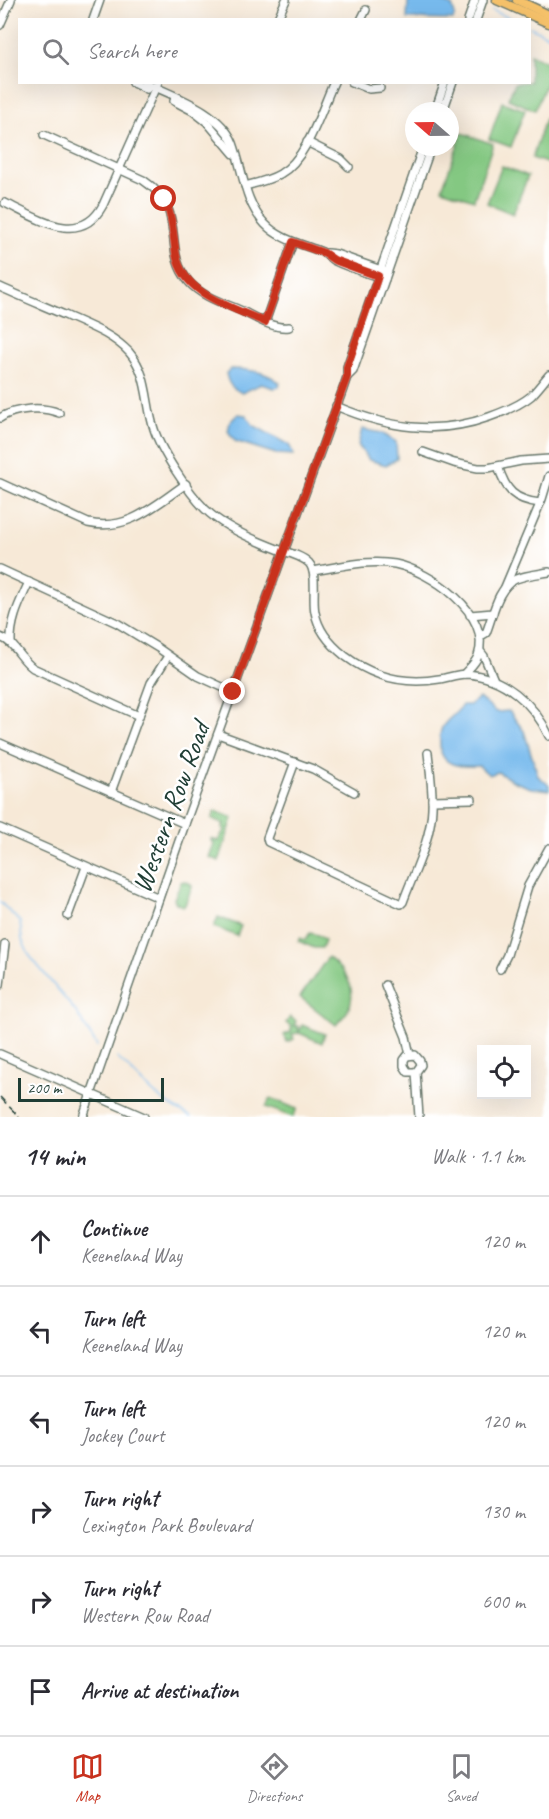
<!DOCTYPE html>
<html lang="en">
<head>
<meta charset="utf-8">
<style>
  :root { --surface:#fff; --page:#f2f2f3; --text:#2b2b33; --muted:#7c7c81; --line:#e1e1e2; --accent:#c8321e }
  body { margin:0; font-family:Caveat,sans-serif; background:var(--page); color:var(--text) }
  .controls { position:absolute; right:18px; bottom:18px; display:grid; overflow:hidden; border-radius:0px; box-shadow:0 6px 24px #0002 }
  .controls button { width:54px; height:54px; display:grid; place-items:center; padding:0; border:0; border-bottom:2px solid var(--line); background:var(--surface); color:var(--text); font:30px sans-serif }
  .compass { position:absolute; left:405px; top:102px; width:54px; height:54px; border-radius:50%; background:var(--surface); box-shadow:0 6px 24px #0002; rotate:290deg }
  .scale { position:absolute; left:18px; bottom:15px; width:146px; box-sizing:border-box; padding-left:6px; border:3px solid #1f3d34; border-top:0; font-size:16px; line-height:21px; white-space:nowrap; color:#1f3d34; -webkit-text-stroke:4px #fff; paint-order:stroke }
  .stop { position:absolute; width:18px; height:18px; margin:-14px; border:4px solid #c8321e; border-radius:50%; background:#fff }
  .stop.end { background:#c8321e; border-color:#fff; box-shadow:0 2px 6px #0008 }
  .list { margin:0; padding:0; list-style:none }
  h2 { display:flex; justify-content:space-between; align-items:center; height:78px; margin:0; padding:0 24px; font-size:26px }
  h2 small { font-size:20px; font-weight:400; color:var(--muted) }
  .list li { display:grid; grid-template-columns:39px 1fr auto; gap:18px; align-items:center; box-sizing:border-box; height:90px; padding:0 24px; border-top:2px solid var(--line) }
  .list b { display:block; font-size:22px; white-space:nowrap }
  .list p { margin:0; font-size:20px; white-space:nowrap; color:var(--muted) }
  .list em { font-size:20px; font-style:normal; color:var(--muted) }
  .icon { flex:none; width:33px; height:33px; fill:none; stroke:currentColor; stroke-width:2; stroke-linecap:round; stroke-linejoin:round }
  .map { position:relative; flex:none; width:549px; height:1117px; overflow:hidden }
  .search { position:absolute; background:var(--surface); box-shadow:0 6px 24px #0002; left:18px; right:18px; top:18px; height:66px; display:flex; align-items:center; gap:15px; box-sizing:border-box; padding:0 21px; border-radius:0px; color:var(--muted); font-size:22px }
  .sheet { height:618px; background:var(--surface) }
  nav { display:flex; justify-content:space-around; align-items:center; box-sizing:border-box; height:84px; border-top:2px solid var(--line); background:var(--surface); font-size:16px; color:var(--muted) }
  nav a { display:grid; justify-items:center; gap:3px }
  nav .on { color:var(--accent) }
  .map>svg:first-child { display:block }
  .green { fill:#84c882; stroke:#52825b; stroke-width:1.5 }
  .water { fill:#77baed; stroke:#4b7c90; stroke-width:1.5 }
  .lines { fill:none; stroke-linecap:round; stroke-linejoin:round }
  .stream { stroke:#77baed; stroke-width:1.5 }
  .minor-casing { stroke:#6b796d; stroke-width:10 }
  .major-casing { stroke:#6b796d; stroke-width:11 }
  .minor { stroke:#fff; stroke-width:7 }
  .major { stroke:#f5c16b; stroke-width:8 }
  .rail { stroke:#1f3d34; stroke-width:1.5; stroke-dasharray:9 4.5; stroke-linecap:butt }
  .route { stroke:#c8321e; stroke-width:8 }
  .labels { text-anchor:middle; stroke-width:5; stroke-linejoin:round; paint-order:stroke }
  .street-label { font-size:28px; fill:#1f3d34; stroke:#fff }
</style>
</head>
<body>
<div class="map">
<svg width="549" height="1117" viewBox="0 0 549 1117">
  <rect width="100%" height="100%" fill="#fff"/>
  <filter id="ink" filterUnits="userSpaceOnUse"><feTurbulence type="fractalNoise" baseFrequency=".0167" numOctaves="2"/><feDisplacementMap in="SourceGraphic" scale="12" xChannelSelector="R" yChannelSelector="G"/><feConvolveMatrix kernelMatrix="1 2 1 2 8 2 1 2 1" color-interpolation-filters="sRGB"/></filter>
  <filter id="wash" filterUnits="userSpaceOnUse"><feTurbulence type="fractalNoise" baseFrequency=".008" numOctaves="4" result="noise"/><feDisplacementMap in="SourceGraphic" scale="24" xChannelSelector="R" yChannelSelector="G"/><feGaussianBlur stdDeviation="1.35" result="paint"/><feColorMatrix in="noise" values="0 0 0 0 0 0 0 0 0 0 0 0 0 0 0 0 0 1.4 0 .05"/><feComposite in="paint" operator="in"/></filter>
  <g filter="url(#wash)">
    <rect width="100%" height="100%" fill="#f7e9d7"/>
    <g class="green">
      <polygon points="530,54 549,63 549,77 535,110 508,99 515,83 530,82"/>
      <polygon points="502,102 525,110 511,147 489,139"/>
      <polygon points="545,119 549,120 549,164 532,158"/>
      <polygon points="462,133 493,144 474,200 442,189"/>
      <polygon points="502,166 528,176 513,214 487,203"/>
      <polygon points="215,811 233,818 219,861 209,857 214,843 211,841 211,839 218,841 225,829 222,828 224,824 212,819"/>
      <polygon points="184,881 191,884 192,887 185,905 182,906 176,903 174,899 181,882"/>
      <polygon points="218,917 241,926 237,936 214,927"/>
      <polygon points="310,933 318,935 325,940 322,948 314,948 298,941 300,938 305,940"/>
      <path d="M328,957C344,970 359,988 348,1010C346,1015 340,1020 336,1025L300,997Z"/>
      <polygon points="290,1017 296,1021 294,1026 298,1026 299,1032 302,1025 325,1034 322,1043 299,1033 292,1034 294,1039 287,1042 284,1035 291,1032 291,1026 286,1023"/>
      <polygon points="270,1098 297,1109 293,1117 266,1107"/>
    </g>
    <g class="water">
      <path d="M408,0H437L452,6C454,11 456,15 453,20L407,19Z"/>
      <path d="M231,369C248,369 266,371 280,383L279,387L274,388L261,384L242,393C232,388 228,385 226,373Z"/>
      <polygon points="238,414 246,415 253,425 289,445 294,455 276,454 235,441 228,431 230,422"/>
      <polygon points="362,429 382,433 396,442 397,459 386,465 369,460 358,445"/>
      <path d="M479,698L496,712L509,711L524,731L538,776L549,785V790L531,788L515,782L498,772L489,775L479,766C461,767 440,767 440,744C440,737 439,732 443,726C448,718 457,714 462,705H470Z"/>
    </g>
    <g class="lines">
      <g class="stream">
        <polyline points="492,10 513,20"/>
        <polyline points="530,27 549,36"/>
        <polyline points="0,902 20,922 22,940 29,955 76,1012 97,1046"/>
        <path d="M117,1058C128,1066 135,1076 145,1085C158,1098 175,1109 191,1117"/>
      </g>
    </g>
  </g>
  <g filter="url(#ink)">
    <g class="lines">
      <defs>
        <g id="minor">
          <polyline points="93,20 100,0"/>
          <polyline points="277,20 286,0"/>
          <polyline points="361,20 366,10"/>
          <polyline points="468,20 475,0"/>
          <polyline points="476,20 483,0"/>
          <polyline points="0,25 11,0"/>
          <polyline points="133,82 147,89"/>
          <path d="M144,82C173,96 219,110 233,143C243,170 244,202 265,224C280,240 302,244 322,252C326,254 329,257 333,260C349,268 368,273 385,279"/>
          <polyline points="352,82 369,89 380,88"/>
          <polyline points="174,101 193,111 207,122 234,154"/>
          <polyline points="435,111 445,82"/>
          <polyline points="443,111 453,82"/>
          <path d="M44,135L143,180C190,211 160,248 189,282C202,297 224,303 242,311C256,318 273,329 289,327"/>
          <polyline points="307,142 341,159 349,167"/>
          <path d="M245,186C257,183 270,180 280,174C308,158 321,110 334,82"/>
          <path d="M5,203C37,218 80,248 103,205L158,82"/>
          <polyline points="327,253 336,254 384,271"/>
          <path d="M0,287C22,297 44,306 67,316C89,326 112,334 129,352C149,375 145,402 154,429C161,451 188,492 205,509C223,527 256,541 280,550C290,553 302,556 309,563C318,573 312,599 315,612C318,630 331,645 345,656C373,677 404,685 439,679C447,678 457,674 466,674C503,676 534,703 549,736"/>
          <polyline points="265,322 293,242"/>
          <polyline points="347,377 347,367 423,147"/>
          <path d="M336,406C388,428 436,436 489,417C503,412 519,406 531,396C537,390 543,382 549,375"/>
          <path d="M0,418C15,408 42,406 59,413"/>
          <polyline points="423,452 454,463 478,468 488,468 521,461 549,459"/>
          <path d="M498,466C506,491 514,500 540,503"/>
          <path d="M0,483L88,523C128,532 155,505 186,484"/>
          <polyline points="0,569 117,623 158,648 198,676 233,692"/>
          <path d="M313,571C339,567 368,559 395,564C430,571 493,614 478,656C475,664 469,668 464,674"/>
          <polyline points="505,587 542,499 549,476"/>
          <polyline points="470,615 493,613"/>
          <path d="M481,636L486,633C493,616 497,587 516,579C526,575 538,574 549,572"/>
          <path d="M0,637C15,642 20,659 33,668L139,716"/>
          <path d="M11,643C10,620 20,602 29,582"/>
          <polyline points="480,651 484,656 494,680"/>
          <polyline points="218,734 313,769 354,792"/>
          <polyline points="0,743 185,824"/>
          <path d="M295,762L267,838L268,842L401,904L403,902C414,872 431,840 432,808C433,790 430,771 428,753"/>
          <polyline points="111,792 151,683 168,656"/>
          <polyline points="432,800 472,799"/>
          <polyline points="0,828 159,898"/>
          <polyline points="68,916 86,867"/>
          <polyline points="500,969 507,955 528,886 549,848"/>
          <polyline points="0,985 5,944"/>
          <polyline points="385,985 406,1037 410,1055"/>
          <polyline points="0,1054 144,1117"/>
          <polyline points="416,1072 408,1072 404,1066 404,1060 407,1056 415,1055 420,1061 421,1065 416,1072 419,1117"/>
          <polyline points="83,1117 185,824 343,389 347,377 353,371 431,147"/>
        </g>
        <g id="major">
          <polyline points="497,0 549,23"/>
          <polyline points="517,0 549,15"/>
        </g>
      </defs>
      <use href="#minor" class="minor-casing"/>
      <use href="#major" class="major-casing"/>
      <use href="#minor" class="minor"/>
      <use href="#major" class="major"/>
      <polyline class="rail" points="0,1097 19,1117"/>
    </g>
  </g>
  <g class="lines" filter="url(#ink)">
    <path class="route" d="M164,199C173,216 173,235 176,254C183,295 232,307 265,322L293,242L324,253L334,260L378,276L347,367V377L233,692"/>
  </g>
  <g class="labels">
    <g class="street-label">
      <text transform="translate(170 807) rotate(-70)" y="10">Western Row Road</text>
    </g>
  </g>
</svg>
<div class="controls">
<button><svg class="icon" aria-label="locate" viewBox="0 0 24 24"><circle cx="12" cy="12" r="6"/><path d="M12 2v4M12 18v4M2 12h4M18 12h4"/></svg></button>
</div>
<svg class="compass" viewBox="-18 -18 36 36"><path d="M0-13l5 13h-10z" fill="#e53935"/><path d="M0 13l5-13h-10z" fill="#7c7c81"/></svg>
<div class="scale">200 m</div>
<div class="stop" style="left:164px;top:199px"></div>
<div class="stop end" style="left:233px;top:692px"></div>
<div class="search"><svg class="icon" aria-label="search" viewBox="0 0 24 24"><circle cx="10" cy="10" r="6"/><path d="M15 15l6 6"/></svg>Search here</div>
</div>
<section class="sheet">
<h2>14 min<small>Walk · 1.1 km</small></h2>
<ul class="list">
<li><svg class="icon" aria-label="ahead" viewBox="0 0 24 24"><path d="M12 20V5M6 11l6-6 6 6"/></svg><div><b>Continue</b><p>Keeneland Way</p></div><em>120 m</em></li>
<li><svg class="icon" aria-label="left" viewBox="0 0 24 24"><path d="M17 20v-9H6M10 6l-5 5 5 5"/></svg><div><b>Turn left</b><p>Keeneland Way</p></div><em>120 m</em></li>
<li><svg class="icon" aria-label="left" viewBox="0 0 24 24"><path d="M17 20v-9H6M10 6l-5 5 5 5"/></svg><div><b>Turn left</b><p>Jockey Court</p></div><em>120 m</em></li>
<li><svg class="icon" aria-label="right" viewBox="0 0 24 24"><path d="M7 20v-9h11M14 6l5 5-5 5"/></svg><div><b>Turn right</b><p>Lexington Park Boulevard</p></div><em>130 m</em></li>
<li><svg class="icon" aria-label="right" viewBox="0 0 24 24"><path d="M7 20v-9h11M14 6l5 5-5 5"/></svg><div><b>Turn right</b><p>Western Row Road</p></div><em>600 m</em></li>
<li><svg class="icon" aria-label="arrive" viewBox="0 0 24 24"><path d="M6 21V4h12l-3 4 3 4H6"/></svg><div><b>Arrive at destination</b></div></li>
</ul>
</section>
<nav>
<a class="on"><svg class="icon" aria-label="map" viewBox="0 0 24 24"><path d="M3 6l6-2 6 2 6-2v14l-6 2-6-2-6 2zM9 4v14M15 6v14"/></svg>Map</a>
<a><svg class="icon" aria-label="directions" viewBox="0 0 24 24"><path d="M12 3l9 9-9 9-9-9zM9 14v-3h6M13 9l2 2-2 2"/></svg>Directions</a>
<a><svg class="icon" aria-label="saved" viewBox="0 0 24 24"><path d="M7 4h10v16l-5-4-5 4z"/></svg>Saved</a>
</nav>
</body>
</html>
